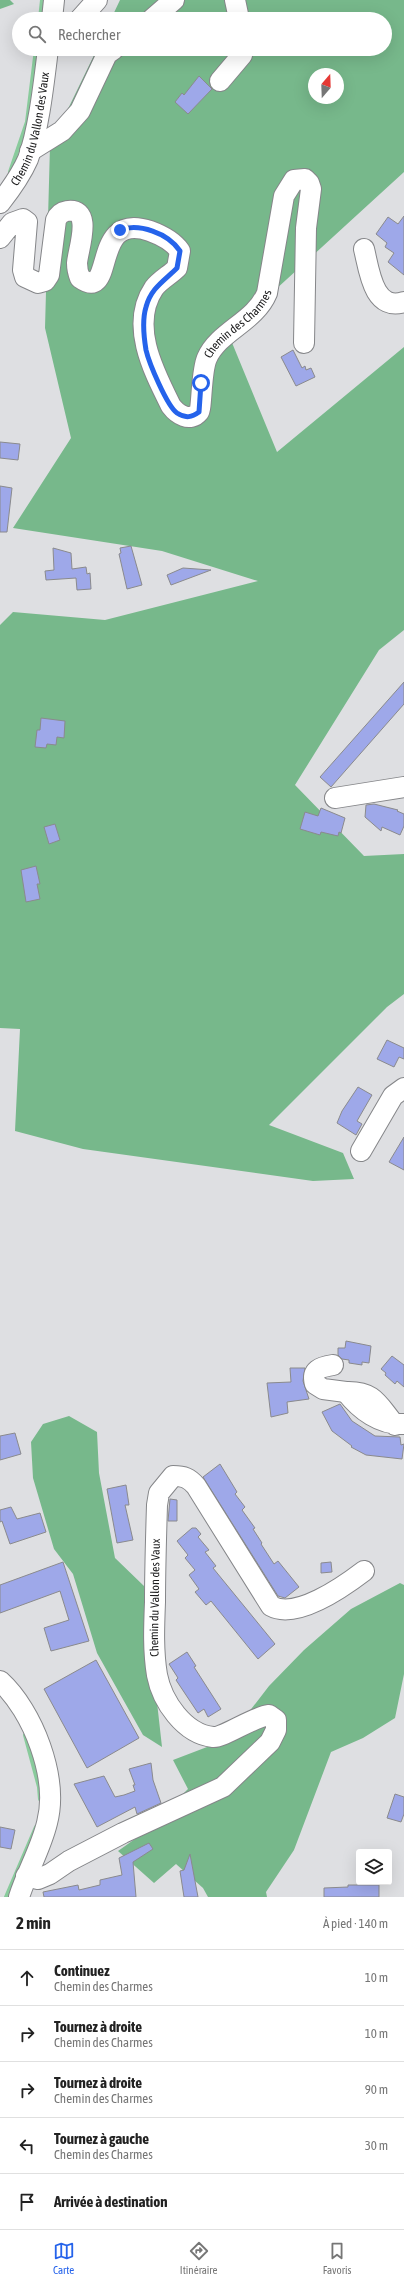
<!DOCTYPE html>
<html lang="fr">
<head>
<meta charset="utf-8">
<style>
  :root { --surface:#fff; --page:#f6f6f6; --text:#222; --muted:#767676; --line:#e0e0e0; --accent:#2563eb }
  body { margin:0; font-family:"Asap Condensed",sans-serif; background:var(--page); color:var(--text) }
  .controls { position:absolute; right:12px; bottom:12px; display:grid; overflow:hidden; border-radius:4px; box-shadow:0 4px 16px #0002 }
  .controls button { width:36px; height:36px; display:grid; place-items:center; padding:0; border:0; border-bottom:1px solid var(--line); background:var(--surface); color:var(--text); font:20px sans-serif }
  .compass { position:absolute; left:308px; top:68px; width:36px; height:36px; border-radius:50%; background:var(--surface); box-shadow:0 4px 16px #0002; rotate:19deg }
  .stop { position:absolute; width:12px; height:12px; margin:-9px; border:3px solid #2563eb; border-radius:50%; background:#fff }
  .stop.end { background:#2563eb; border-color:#fff; box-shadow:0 1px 4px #0008 }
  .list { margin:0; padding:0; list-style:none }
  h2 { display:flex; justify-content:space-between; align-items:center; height:52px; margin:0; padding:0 16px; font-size:17px }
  h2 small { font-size:13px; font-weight:400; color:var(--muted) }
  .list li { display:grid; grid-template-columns:26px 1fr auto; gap:12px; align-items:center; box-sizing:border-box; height:56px; padding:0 16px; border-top:1px solid var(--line) }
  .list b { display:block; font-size:15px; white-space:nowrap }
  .list p { margin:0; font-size:13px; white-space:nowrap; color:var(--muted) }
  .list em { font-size:13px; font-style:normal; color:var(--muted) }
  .icon { flex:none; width:22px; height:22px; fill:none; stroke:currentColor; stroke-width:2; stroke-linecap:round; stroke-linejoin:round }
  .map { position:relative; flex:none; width:404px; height:1897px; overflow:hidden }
  .search { position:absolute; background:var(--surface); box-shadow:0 4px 16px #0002; left:12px; right:12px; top:12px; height:44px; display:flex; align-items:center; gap:10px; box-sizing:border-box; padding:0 14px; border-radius:22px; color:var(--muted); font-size:15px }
  .sheet { height:332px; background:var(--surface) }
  nav { display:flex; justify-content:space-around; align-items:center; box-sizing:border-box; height:56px; border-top:1px solid var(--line); background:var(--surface); font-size:11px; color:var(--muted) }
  nav a { display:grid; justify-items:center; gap:2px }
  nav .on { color:var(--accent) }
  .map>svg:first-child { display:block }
  .forest { fill:#77b88b; fill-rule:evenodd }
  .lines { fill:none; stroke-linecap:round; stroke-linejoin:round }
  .stream { stroke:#89cb9c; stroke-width:4 }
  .building { fill:#9ea8e9; stroke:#8a8a8d }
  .minor-casing { stroke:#858689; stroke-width:22 }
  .minor { stroke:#fff; stroke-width:20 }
  .route { stroke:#2563eb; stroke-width:5 }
  .labels { text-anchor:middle; stroke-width:3; stroke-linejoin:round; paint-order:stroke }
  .street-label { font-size:12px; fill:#1c1c1d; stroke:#fff }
</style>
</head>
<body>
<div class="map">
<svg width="404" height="1897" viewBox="0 0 404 1897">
  <rect width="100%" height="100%" fill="#dedfe2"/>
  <g class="forest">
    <polygon points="0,0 10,0 14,4 0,9"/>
    <path d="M120,0H404V172L228,333L277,452L404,347V630L379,650L295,785L364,856L404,854V994L387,1007L269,1125L343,1153L354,1179L313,1181L83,1149L15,1131L20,1029L0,1028V625L13,612L105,620L258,581L162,551L13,528L71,438L45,328L50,146L97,49H385V19H111ZM314,74H338V98H314Z"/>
    <polygon points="69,1416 97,1432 99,1473 115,1558 144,1586 162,1747 143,1735 97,1653 73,1574 54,1549 33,1478 31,1442 43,1424"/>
    <polygon points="400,1583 404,1585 404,1674 395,1718 363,1738 331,1752 294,1850 266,1892 267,1897 208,1897 203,1888 176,1864 154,1883 118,1851 142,1834 188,1789 173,1760 228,1739 269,1686 304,1650 351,1609"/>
  </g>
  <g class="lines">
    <g class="stream">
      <polyline points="40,19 42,0"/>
      <polyline points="10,172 27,122 36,49"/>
      <polyline points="25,1735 39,1787 40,1799"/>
      <polyline points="6,1897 36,1827"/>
    </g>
  </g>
  <g class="building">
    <polygon points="199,76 212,89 188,114 175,102 182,93 184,95"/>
    <polygon points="404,216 404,275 388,262 394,253 385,247 387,243 376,234 388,217 398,224"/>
    <polygon points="293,350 302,368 305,366 306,370 311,368 315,377 296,386 281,357"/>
    <polygon points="0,442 20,444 18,460 0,458"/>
    <polygon points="0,486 12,488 7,532 0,532"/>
    <polygon points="131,546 142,585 127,589 119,554 121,553 120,548"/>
    <polygon points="53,548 71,553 72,569 86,567 87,574 90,573 91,589 77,590 76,578 46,580 45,571 54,570"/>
    <polygon points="183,568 211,570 171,585 167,575"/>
    <polygon points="404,682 404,704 331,787 320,777"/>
    <polygon points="41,718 65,721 64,738 57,737 56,745 47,744 46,748 35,747 37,730 40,730"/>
    <polygon points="374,804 398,810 397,811 404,814 404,826 400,835 382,827 381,831 365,817 366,805"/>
    <polygon points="321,808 345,818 341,833 339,832 338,836 321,832 320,835 300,829 305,812 318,816"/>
    <polygon points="55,824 60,840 49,844 44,827"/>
    <polygon points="36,866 40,884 37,884 40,899 26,902 21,870"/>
    <polygon points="387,1040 404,1048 404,1059 399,1057 394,1067 377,1059"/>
    <polygon points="358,1087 372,1095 357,1121 362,1124 356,1135 337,1123 342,1111"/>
    <polygon points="404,1137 404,1170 389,1162"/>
    <polygon points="346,1341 371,1346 369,1363 362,1362 362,1365 349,1363 349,1360 342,1359 338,1355 338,1348 345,1348"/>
    <polygon points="392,1356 404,1365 404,1387 397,1381 395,1384 385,1375 386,1373 381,1369"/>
    <polygon points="290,1368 305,1368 303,1381 309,1399 287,1402 288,1413 271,1417 267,1383 291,1382"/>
    <polygon points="340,1404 352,1421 375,1436 400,1437 401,1445 404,1444 402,1459 366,1455 351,1447 352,1446 332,1431 322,1412"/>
    <polygon points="15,1433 21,1454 0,1460 0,1436"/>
    <polygon points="220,1464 237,1492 235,1494 245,1507 242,1510 255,1528 253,1529 262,1543 261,1544 274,1564 278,1561 299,1587 285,1598 278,1596 203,1477"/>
    <polygon points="126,1485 129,1505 125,1505 133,1540 117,1543 107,1489"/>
    <polygon points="170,1499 177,1500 177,1521 168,1521"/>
    <polygon points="11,1507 17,1519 40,1513 46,1532 10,1544 2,1521 0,1522 0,1510"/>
    <polygon points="192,1528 196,1528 201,1534 198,1537 209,1550 205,1552 216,1566 213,1568 275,1644 258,1659 211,1601 206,1605 195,1592 199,1589 189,1575 195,1570 185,1558 188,1555 177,1541"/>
    <polygon points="63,1562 89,1641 51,1651 44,1628 69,1620 60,1591 0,1613 0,1585"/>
    <polygon points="331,1562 332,1572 321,1573 321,1563"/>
    <polygon points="187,1652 196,1666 194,1667 221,1709 208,1717 204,1709 198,1713 176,1680 178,1678 169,1664"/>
    <polygon points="96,1660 139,1738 87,1768 44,1689"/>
    <polygon points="151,1763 153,1780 161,1803 137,1814 135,1807 97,1827 74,1784 104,1776 115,1797 124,1795 135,1791 133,1785 135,1785 129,1769"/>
    <polygon points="395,1794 404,1797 404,1814 401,1822 387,1818"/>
    <polygon points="0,1827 15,1830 11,1849 0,1847"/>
    <polygon points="149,1843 153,1849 133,1862 136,1897 44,1897 43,1892 78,1885 79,1890 100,1885 100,1880 122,1875 119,1858"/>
    <polygon points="190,1854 198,1897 184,1897 180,1871 184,1870"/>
    <polygon points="348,1885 379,1885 379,1897 324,1897 324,1888 348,1887"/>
  </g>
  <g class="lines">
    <defs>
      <g id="minor">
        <polyline points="235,0 239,19"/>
        <polyline points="52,19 54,0"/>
        <polyline points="80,19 97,0"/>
        <polyline points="152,19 174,0"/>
        <polyline points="220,81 242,55 243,49"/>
        <polyline points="30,151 62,131 80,111 107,54 114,49"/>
        <path id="s1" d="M0,203C11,189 21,175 28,159C39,129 44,81 48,49"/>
        <path id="s2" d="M0,238L12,223L23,219L27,222L23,270L25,277L38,283L45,281L49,275L56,220C58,215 61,212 67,211C94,207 78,249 77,263C77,268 78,273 80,278C117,304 89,210 150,231C161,235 173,241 180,251L177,268C170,275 160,280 154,288C129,325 154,372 171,406C177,414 190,423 199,412C202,408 201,371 207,358C219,331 255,322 267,293L284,196L294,180L305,179L309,183L311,189L306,228L304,343"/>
        <path d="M364,249C369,269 373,312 404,302"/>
        <polyline points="335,798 404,787"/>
        <polyline points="361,1151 393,1096 404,1088"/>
        <path d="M333,1365C320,1367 311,1370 315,1384L323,1389L346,1392"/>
        <path d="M395,1425C378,1405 375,1391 346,1392C360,1410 380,1425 404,1424"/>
        <path d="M0,1681C33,1711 59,1778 47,1823C41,1848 27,1872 19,1897"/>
        <path id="s3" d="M26,1876L38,1879L50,1874L69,1861L123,1833L223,1787L270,1742L276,1730V1720L269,1715C253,1717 223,1738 213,1737C184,1734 162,1701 157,1675C153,1651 154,1627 155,1602C155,1570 156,1537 157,1505L159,1493L173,1476C184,1476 189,1478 196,1486L271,1606C296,1620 343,1587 364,1571"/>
      </g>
    </defs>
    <use href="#minor" class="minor-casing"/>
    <use href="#minor" class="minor"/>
  </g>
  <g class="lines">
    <path class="route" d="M120,230C139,223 168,233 180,251L177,268C164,281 151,288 146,307C142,320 144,338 146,350C149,363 167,406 177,413C186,419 192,417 199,412L201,383"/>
  </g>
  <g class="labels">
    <g class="street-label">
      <text dy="4" stroke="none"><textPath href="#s1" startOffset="82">Chemin du Vallon des Vaux</textPath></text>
      <text dy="4" stroke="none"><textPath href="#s2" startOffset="717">Chemin des Charmes</textPath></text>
      <text dy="4" stroke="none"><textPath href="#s3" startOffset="543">Chemin du Vallon des Vaux</textPath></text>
    </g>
  </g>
</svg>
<div class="controls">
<button><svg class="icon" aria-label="layers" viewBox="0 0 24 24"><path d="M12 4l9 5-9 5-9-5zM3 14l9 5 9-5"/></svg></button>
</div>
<svg class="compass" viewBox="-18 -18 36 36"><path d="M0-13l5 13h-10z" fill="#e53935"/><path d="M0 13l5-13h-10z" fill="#767676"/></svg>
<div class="stop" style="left:201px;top:383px"></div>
<div class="stop end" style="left:120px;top:230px"></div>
<div class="search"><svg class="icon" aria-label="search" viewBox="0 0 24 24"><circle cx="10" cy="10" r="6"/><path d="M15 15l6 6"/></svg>Rechercher</div>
</div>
<section class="sheet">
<h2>2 min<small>À pied · 140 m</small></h2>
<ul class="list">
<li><svg class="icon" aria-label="ahead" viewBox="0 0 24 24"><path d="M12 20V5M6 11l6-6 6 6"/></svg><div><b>Continuez</b><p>Chemin des Charmes</p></div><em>10 m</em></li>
<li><svg class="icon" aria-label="right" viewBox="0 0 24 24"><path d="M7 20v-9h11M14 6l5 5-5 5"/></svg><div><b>Tournez à droite</b><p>Chemin des Charmes</p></div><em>10 m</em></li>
<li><svg class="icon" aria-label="right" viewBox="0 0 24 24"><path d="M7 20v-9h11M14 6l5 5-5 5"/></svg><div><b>Tournez à droite</b><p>Chemin des Charmes</p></div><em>90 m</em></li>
<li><svg class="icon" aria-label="left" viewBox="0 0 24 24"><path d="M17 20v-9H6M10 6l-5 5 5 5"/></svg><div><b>Tournez à gauche</b><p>Chemin des Charmes</p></div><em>30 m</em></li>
<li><svg class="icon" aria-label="arrive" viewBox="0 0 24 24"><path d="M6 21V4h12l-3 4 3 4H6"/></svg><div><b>Arrivée à destination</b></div></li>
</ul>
</section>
<nav>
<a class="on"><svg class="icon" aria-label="map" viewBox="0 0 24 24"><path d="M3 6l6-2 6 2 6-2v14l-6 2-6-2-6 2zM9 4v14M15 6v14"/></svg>Carte</a>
<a><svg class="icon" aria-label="directions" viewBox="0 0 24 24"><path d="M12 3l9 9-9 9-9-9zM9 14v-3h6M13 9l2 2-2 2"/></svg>Itinéraire</a>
<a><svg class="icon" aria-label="saved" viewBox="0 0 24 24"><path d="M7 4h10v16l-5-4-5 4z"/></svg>Favoris</a>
</nav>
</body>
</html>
